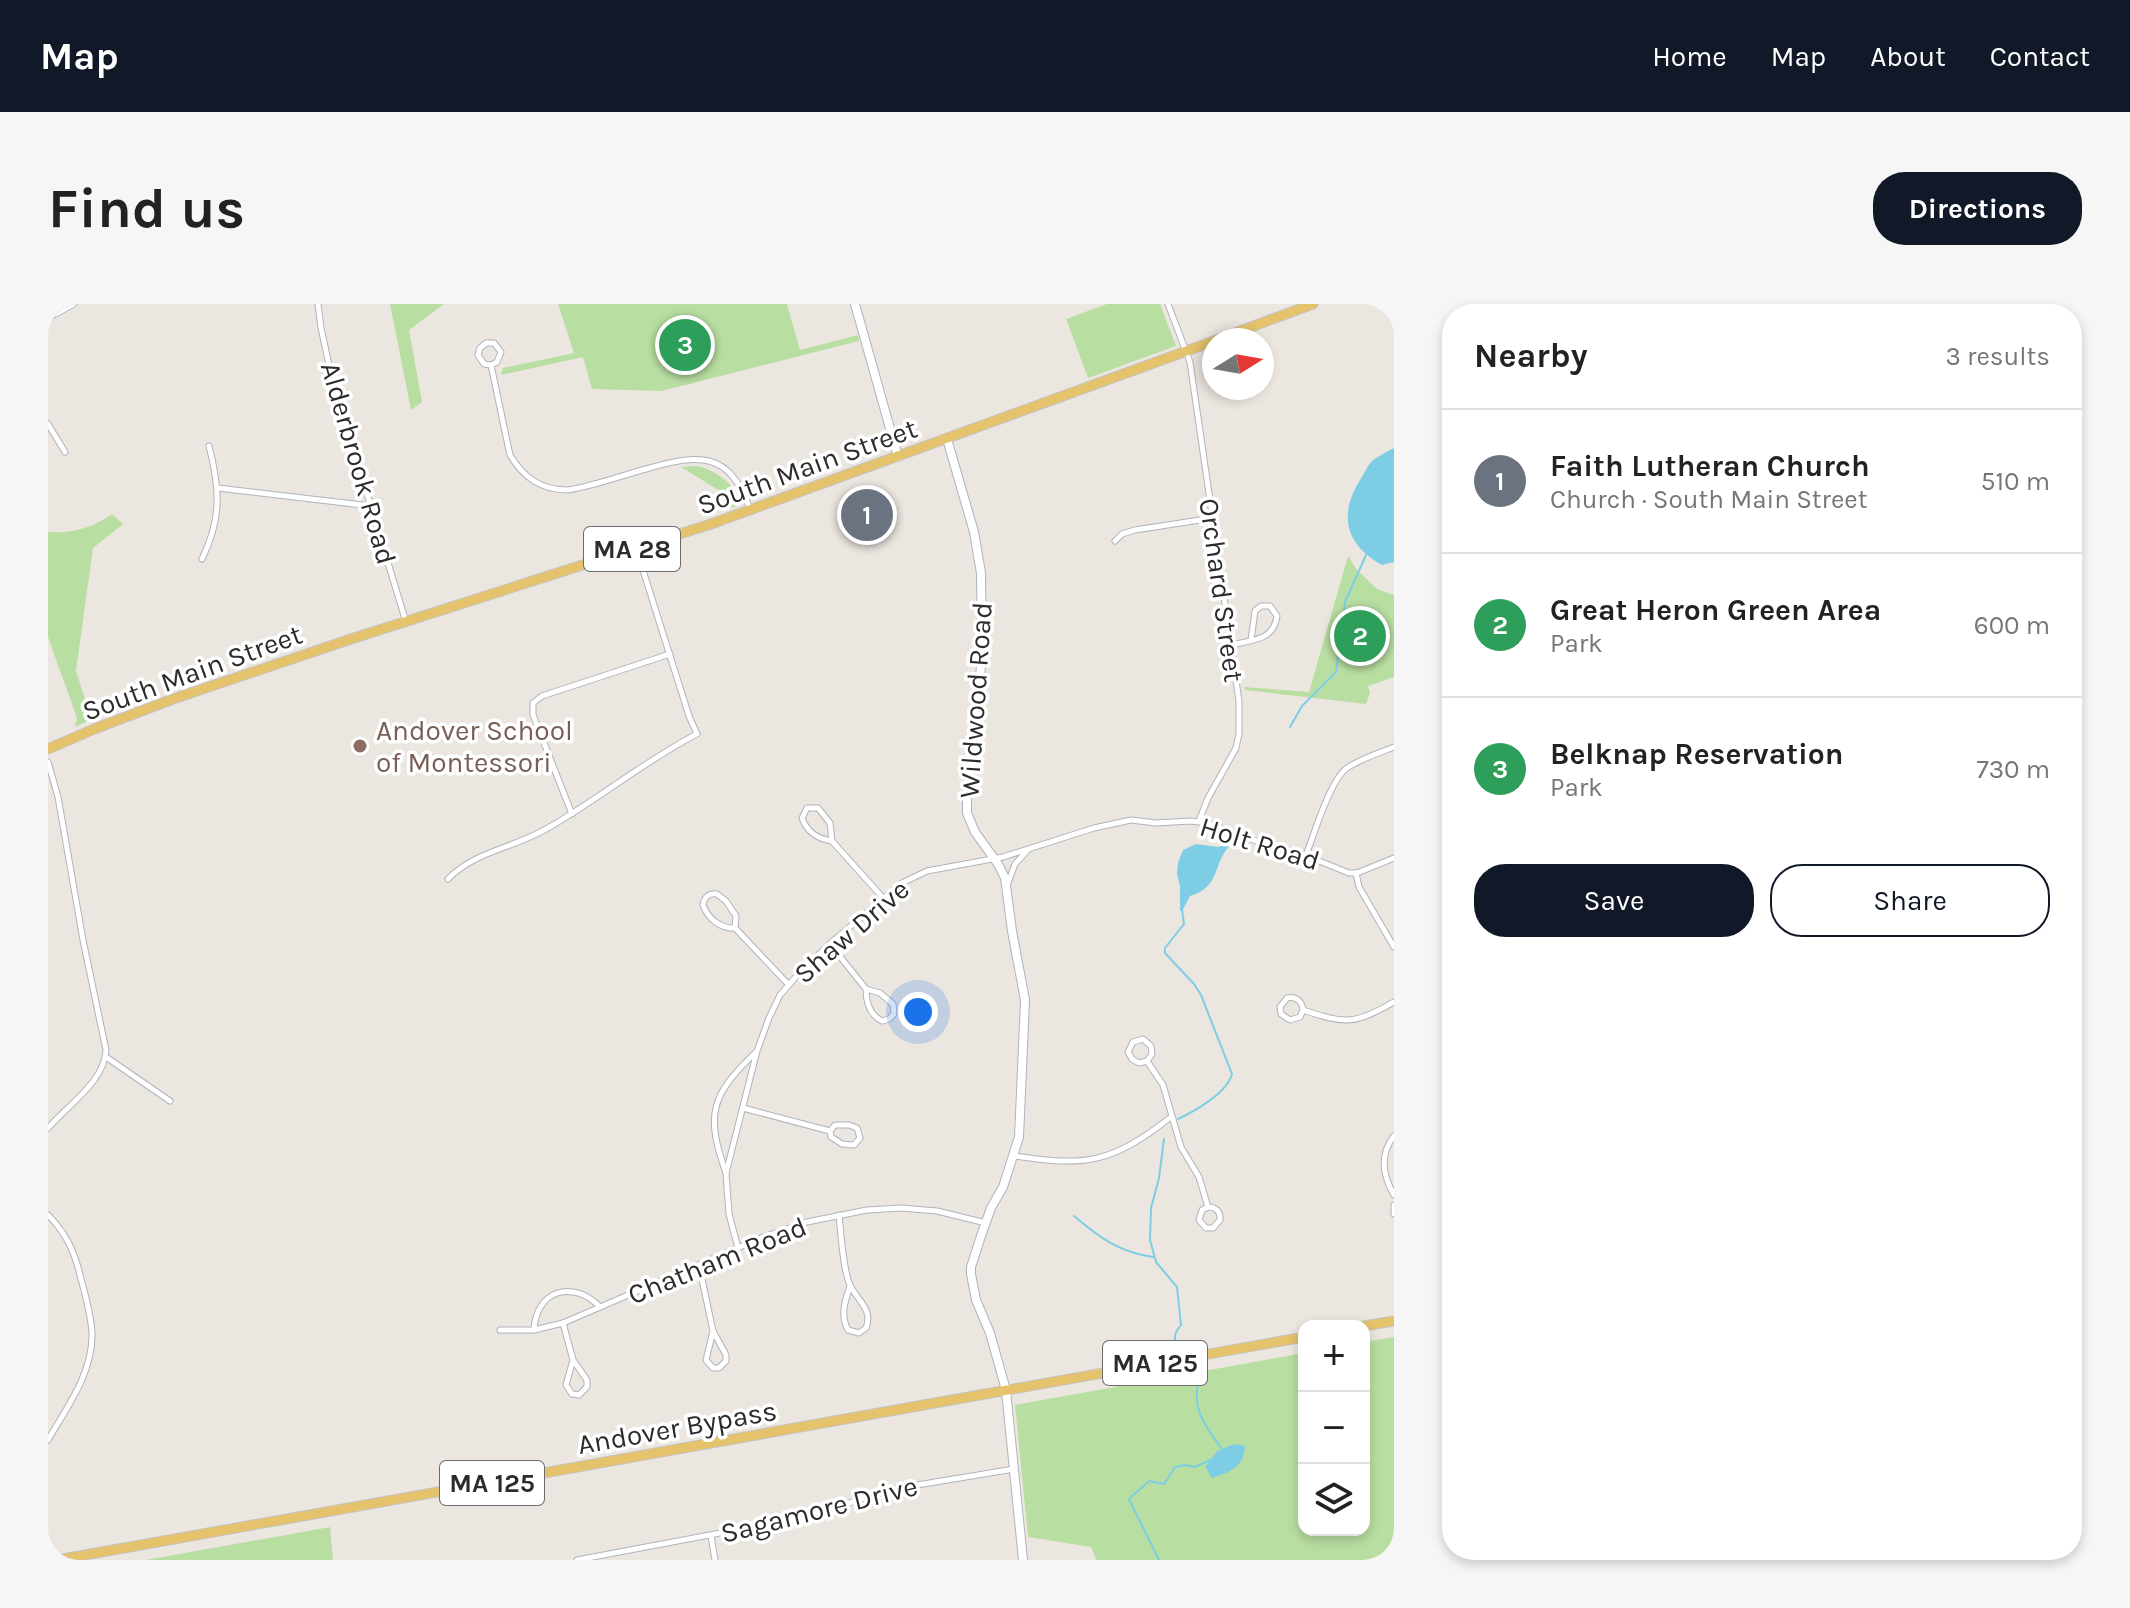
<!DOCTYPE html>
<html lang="en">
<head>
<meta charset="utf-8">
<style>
  :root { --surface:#fff; --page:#f6f6f6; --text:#222; --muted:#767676; --line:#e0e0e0; --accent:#111827 }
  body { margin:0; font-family:Karla,sans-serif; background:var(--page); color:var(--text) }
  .controls { position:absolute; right:24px; bottom:24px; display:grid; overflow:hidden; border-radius:16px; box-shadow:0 4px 12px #0003 }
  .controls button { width:72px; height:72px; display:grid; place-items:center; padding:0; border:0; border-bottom:2px solid var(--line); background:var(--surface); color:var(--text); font:40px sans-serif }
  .compass { position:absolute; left:1154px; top:24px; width:72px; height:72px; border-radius:50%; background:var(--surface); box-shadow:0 4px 12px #0003; rotate:79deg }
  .you { position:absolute; left:870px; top:708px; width:28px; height:28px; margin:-20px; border:6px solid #fff; border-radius:50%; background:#1a73e8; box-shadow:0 0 0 12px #1a73e833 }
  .badge { display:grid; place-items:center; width:52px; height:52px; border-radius:50%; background:var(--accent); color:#fff; font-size:26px; font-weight:700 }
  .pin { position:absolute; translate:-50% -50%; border:4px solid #fff; box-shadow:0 2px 8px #0006 }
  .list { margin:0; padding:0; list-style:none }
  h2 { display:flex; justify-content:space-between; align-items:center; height:104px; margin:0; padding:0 32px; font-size:34px }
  h2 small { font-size:26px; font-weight:400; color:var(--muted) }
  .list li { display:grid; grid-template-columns:52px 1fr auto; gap:24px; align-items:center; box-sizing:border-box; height:144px; padding:0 32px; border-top:2px solid var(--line) }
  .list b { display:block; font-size:30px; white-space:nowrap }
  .list p { margin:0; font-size:26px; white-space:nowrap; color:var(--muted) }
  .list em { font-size:26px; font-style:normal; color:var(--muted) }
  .actions { display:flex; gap:16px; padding:24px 32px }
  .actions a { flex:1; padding:18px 0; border:2px solid var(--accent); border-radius:32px; text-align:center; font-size:28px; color:var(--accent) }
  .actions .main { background:var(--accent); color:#fff }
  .icon { flex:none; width:44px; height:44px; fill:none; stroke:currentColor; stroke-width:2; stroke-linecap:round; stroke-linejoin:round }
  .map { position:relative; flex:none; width:1346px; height:1256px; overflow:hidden; border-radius:32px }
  header { display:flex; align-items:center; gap:48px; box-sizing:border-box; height:112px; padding:0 40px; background:var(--accent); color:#fff }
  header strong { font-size:38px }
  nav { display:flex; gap:44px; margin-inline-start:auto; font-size:28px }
  .intro { display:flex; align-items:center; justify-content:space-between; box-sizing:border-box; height:192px; padding:0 48px }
  h1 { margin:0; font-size:56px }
  .button { padding:20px 36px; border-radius:32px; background:var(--accent); color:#fff; font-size:28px; font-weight:700 }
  main { display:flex; gap:48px; padding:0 48px }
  aside { flex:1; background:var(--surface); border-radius:32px; box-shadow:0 4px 12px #0003 }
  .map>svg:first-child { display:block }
  .green { fill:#b9dea2 }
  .water { fill:#7dcee4 }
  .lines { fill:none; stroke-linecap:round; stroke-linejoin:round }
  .stream { stroke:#7dcee4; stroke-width:2 }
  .street-casing { stroke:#b0b3bb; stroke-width:7 }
  .secondary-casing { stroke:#b0b3bb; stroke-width:10 }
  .primary-casing { stroke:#c4c4c4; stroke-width:11 }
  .street { stroke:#fff; stroke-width:5 }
  .secondary { stroke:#fff; stroke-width:8 }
  .primary { stroke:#e5c36d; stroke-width:9 }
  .education-dot { fill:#8d6e63; stroke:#fff; stroke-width:3 }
  .labels { text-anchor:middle; stroke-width:7; stroke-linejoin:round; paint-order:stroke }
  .shield { fill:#fff; stroke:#6b6b6b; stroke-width:2 }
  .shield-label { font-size:26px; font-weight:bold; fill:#2c2c2c }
  .street-label { font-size:28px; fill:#2c2c2c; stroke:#fff }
  .education-label { font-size:28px; fill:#785e54; stroke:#fff; text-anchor:start }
</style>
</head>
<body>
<header>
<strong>Map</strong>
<nav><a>Home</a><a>Map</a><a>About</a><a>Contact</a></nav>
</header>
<div class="intro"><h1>Find us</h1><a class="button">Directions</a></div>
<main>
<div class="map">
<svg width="1346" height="1256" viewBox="0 0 1346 1256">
  <rect width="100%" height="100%" fill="#ece6e0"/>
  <g class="green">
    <polygon points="342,0 396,0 361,26 374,98 363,106"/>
    <polygon points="510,0 739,0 752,46 810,31 811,37 614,87 544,85 535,53 453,71 455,64 526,49"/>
    <polygon points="1059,0 1112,0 1128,42 1040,74 1018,15"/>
    <path d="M649,162C668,167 681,176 691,193L689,201L684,204L680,192L633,163Z"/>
    <path d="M64,210L75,220L45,244L28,367L41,408L45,411L50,412L27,423L29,414L0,333V228C24,230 44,224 64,210Z"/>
    <polygon points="1300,252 1309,266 1329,285 1346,291 1346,373 1320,382 1322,389 1318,400 1197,386 1196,383 1261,388"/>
    <polygon points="1346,1033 1346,1256 1048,1256 1043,1243 980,1233 967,1101 1256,1049 1256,1226 1316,1226 1316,1038"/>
    <polygon points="282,1223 285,1256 98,1256"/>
  </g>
  <g class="water">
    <path d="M1346,144V258L1334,261C1296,240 1290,209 1314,173C1317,168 1320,161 1324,157C1330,152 1339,148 1346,144Z"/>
    <path d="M1148,540L1170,543L1178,540L1181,542C1164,563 1172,583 1142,592L1134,607H1132V582L1129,570L1130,559L1135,546Z"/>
    <path d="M1186,1140L1197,1142C1196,1163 1182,1168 1164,1174L1157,1163L1169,1147Z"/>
  </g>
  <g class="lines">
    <g class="stream">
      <polyline points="1242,423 1254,402 1288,368 1297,298 1318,251"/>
      <path d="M1130,815C1147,807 1179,789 1184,770L1153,691L1146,680L1117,649V644L1136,620L1134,605"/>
      <path d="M1116,835L1111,874L1103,904L1102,936L1108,958L1129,983L1133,1021C1126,1030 1125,1033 1130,1043"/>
      <path d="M1026,912C1052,934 1071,948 1105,953"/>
      <path d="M1135,1067L1134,1071L1150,1079C1144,1107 1158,1122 1173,1144"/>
      <polyline points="1111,1256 1081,1195 1101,1177 1116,1180 1127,1163 1137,1161 1147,1163 1162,1156"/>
    </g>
    <defs>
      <g id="street">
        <polyline points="270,0 273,24 284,75 358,318"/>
        <polyline points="1120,0 1142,58 1191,397 1191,430 1188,444 1160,494 1151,517"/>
        <polyline points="0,14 26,0"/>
        <path d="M443,61L436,60L430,51L432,44L438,39H446L453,48L449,58L443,61L462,151C476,174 493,186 520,186C546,182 572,172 598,165C650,150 681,146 702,205"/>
        <polyline points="0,120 17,148"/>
        <polyline points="170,184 323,202"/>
        <polyline points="1067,237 1074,230 1087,226 1165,214"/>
        <path d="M154,255C174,214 172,185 161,142"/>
        <path d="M1183,341C1203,336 1226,337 1229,312L1222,302H1213L1207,307L1203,336"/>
        <path d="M0,458L10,493L35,636L58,746C57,777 20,801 0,824"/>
        <polyline points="524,510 485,411 485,399 494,392 622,350"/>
        <path d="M784,537C770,535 759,528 754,514L759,504H770L782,519L784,537L836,595"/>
        <path d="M1258,551C1266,531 1282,476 1299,464C1312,455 1331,449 1346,443"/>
        <polyline points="1308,569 1311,583 1346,643"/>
        <path d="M400,575C427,547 466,544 498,525C550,496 596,457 649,430L641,412L588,244"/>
        <polyline points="960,579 967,560 979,547"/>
        <path d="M687,624L688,612L678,597L669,590C661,589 656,593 655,601C660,615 673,625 687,624L740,680"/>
        <path d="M782,640L818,685L832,689L845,700L846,710L841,715L834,717C822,711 818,699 818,685"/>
        <path d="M1255,706L1252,713L1242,716L1233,710L1232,703L1239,694C1248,692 1254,697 1255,706C1298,720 1305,721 1346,698"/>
        <polyline points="58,753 122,797"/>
        <path d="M1099,757L1091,759L1084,755L1080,748L1085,738L1095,735L1103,742L1104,750L1099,757L1115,781L1133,843L1151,873L1160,903L1154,906L1151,916L1158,924H1165L1172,916C1173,908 1168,903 1160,903"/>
        <polyline points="695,804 782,827 783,833 794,840 806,841 812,834 809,824 801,821 787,821 782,827"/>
        <path d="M1346,832C1331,851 1335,872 1346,891"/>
        <path d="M966,852C1039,863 1064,859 1123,813"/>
        <path d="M678,869C657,810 663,791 708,748"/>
        <polyline points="1346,901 1346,910"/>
        <path d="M0,911C19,930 27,949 33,975C38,993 43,1011 44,1029C45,1069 19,1103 0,1136"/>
        <path d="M791,911C793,929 795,969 803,983C811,998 825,1006 818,1024L811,1029L800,1026C792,1011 797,997 802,982"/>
        <polyline points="690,944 681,910 678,869 709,747 721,714 732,691 753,667 784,638 854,579 879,567 955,553 1046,524 1083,516 1108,519 1143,517 1160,519 1195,533 1254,550 1301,569 1309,569 1346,554"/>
        <polyline points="651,961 665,1027 678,1051 678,1057 671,1064 665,1064 658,1056 665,1027"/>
        <polyline points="515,1019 525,1056 539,1076 539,1083 531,1091 524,1090 518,1081 525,1056"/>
        <polyline points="452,1026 486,1026 515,1019 715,933 759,918 819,906 853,904 889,907 938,919"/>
        <path d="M486,1026C488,986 525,975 552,1003"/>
        <polyline points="663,1232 667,1256"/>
        <polyline points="529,1256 757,1213 845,1185 966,1165"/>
      </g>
      <g id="secondary">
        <polyline points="807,0 850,153"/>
        <polyline points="899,135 926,228 933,269 934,349 928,424 919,490 919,509 927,528 950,560 957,574 964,627 977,696 971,833 955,883 943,904 933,932 923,963 923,970 928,996 942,1029 958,1086 975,1256"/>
      </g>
      <g id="primary">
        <polyline points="1168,36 1265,0"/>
        <polyline points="0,445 46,425 125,395 303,335 663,220 1166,37"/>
        <polyline points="1316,1022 1346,1017"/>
        <polyline points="9,1256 1256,1033"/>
      </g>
    </defs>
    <use href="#street" class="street-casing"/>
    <use href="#secondary" class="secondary-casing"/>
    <use href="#primary" class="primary-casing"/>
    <use href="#street" class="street"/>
    <use href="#secondary" class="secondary"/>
    <use href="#primary" class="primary"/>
  </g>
  <circle class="education-dot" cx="312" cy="442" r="8"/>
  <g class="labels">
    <g class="shield">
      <rect x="536" y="223" width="96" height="44" rx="6"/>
      <rect x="1055" y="1037" width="104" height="44" rx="6"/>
      <rect x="392" y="1157" width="104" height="44" rx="6"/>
    </g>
    <g class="shield-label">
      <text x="584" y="254">MA 28</text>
      <text x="1107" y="1068">MA 125</text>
      <text x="444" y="1188">MA 125</text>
    </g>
    <g class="street-label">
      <text transform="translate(311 159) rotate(74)" y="10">Alderbrook Road</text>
      <text transform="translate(759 162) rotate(-20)" y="10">South Main Street</text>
      <text transform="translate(1174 286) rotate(82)" y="10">Orchard Street</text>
      <text transform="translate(144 368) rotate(-20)" y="10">South Main Street</text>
      <text transform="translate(927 396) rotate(-86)" y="10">Wildwood Road</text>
      <text transform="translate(1212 539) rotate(17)" y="10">Holt Road</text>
      <text transform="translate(803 627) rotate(-41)" y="10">Shaw Drive</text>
      <text transform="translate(669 956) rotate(-22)" y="10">Chatham Road</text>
      <text transform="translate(629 1123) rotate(-10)" y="10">Andover Bypass</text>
      <text transform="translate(771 1205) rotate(-14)" y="10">Sagamore Drive</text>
    </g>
    <g class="education-label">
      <text x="328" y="436">Andover School<tspan x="328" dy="32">of Montessori</tspan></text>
    </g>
  </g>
</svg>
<div class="controls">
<button>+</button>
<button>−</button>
<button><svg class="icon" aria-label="layers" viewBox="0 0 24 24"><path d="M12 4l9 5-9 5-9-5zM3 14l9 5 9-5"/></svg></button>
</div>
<svg class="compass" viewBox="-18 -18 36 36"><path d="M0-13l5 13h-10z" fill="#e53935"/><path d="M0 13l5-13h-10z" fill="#767676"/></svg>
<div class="you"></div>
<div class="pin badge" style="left:819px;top:211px;background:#6b7280">1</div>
<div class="pin badge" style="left:1312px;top:332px;background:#2e9e5b">2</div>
<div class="pin badge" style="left:637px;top:41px;background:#2e9e5b">3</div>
</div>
<aside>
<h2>Nearby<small>3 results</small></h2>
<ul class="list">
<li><span class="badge" style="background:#6b7280">1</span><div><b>Faith Lutheran Church</b><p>Church · South Main Street</p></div><em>510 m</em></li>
<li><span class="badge" style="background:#2e9e5b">2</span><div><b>Great Heron Green Area</b><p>Park</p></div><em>600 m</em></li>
<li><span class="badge" style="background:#2e9e5b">3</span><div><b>Belknap Reservation</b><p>Park</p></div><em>730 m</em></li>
</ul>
<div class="actions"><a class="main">Save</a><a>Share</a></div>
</aside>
</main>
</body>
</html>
